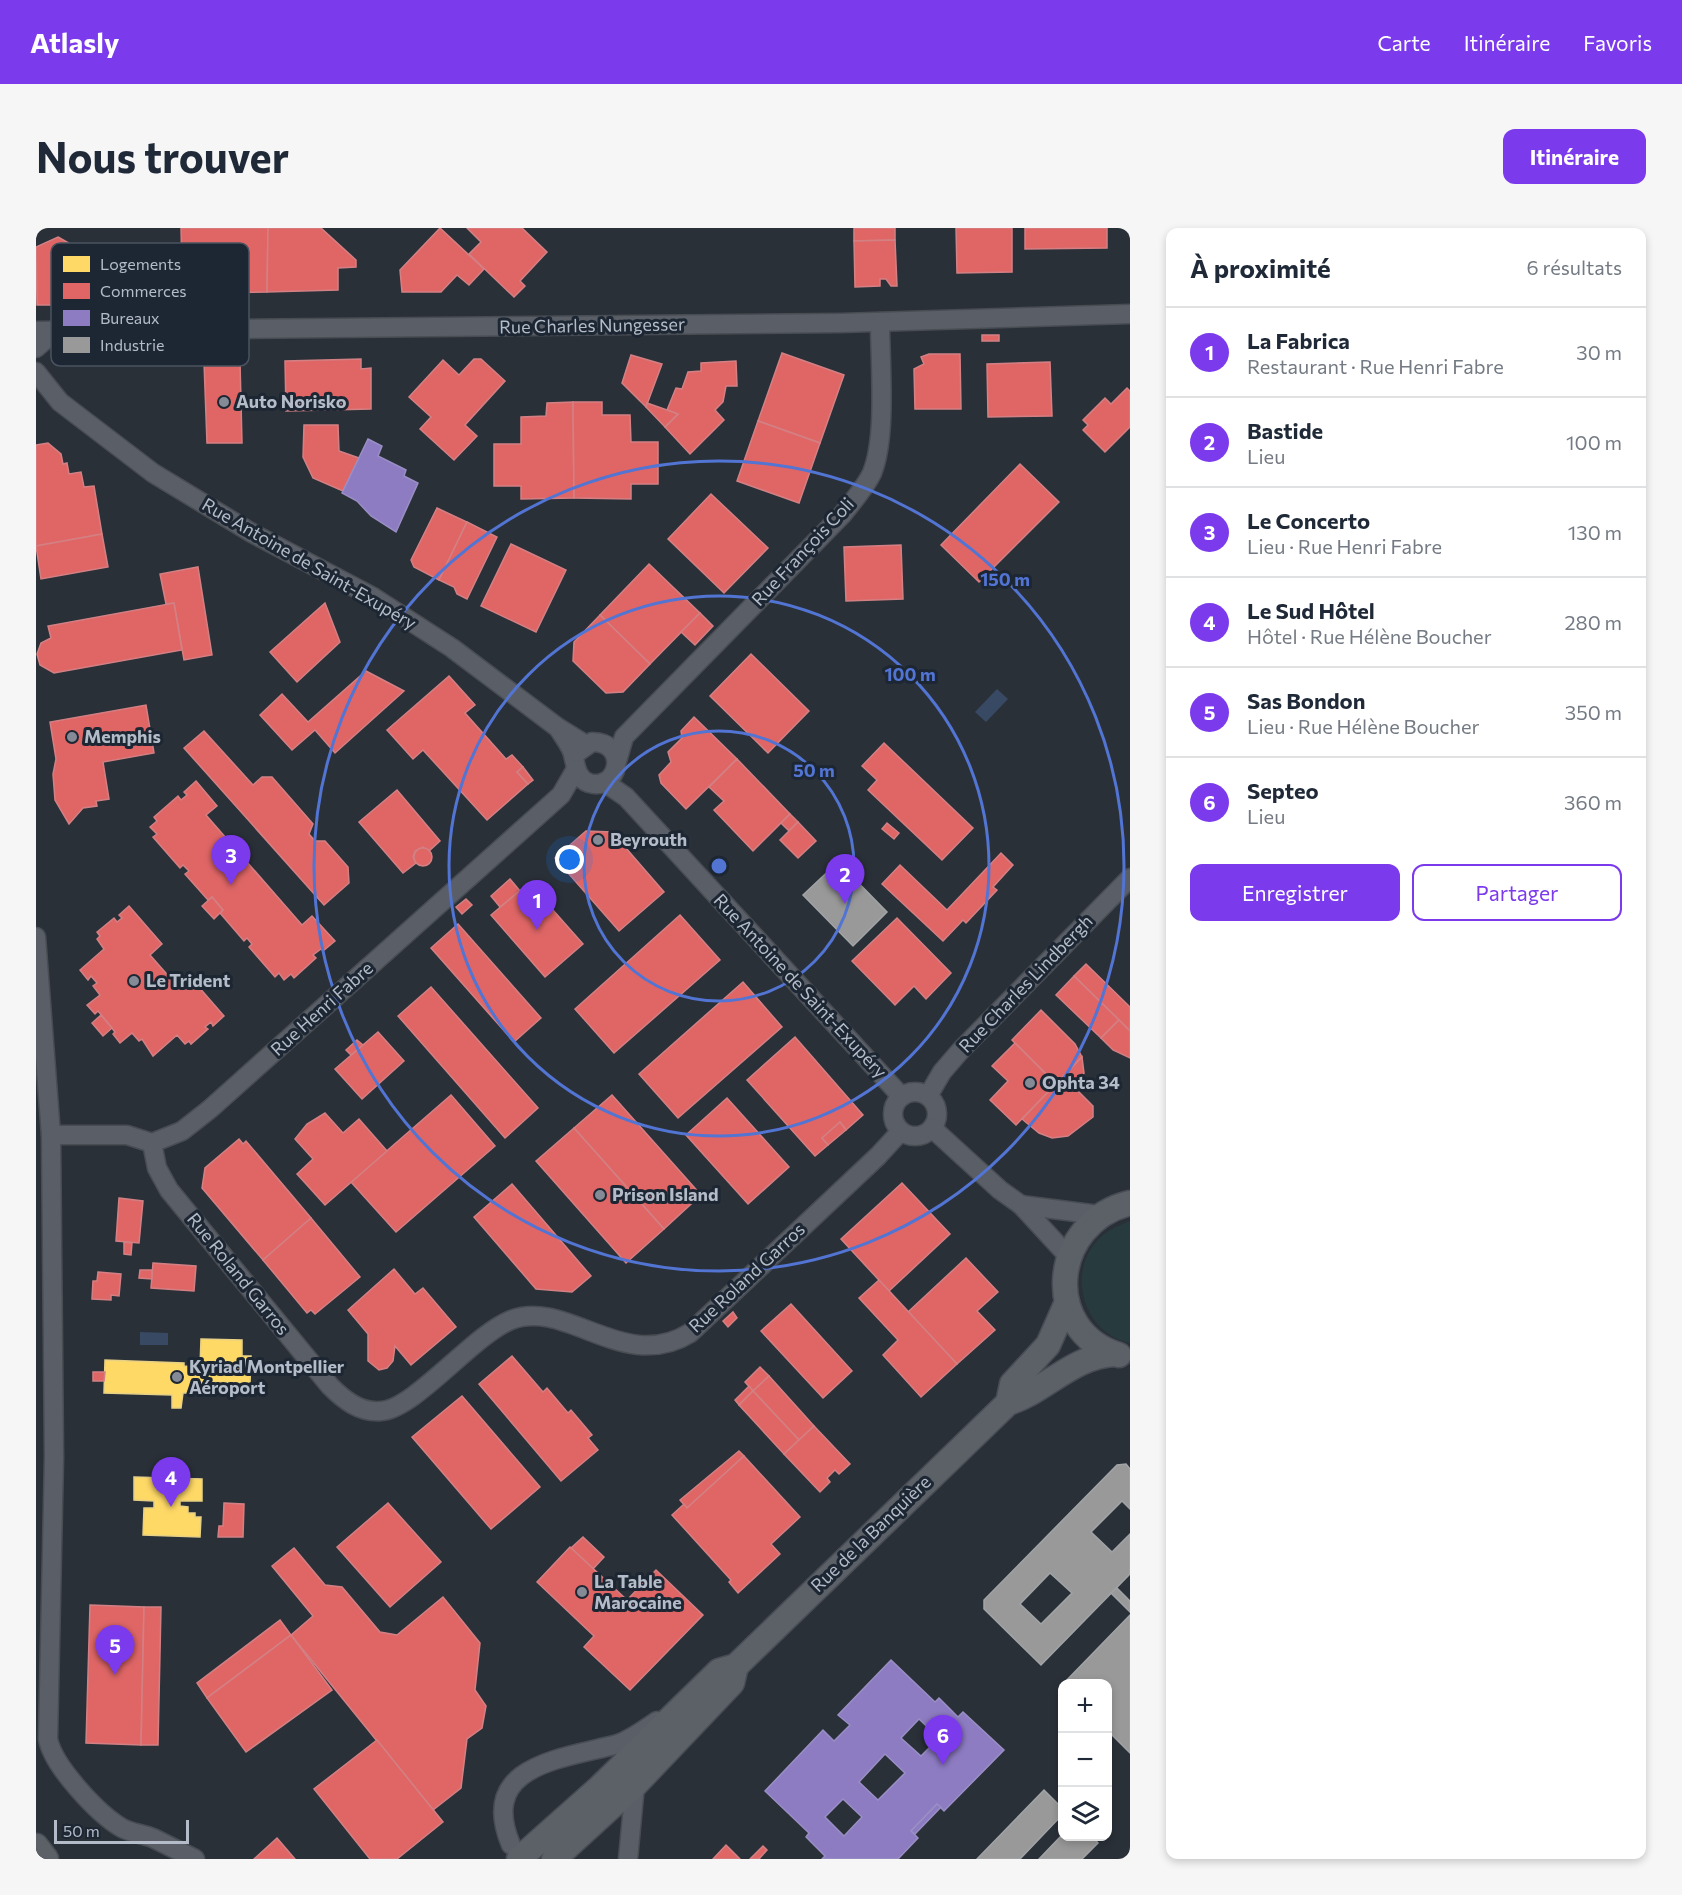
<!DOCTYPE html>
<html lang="fr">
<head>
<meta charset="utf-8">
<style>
  :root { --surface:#fff; --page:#f6f6f7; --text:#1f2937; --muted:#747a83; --line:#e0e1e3; --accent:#7c3aed }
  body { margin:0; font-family:Commissioner,sans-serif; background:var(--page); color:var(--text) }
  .controls { position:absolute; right:18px; bottom:18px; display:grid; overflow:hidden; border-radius:12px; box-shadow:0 3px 9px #0003 }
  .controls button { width:54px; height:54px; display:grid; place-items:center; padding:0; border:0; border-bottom:2px solid var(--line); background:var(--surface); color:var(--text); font:30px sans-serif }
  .scale { position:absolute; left:18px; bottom:15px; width:135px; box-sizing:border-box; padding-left:6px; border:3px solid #b4bcc9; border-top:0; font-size:16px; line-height:21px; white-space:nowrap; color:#b4bcc9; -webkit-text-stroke:4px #1d2633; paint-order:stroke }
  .you { position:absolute; left:534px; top:632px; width:21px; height:21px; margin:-15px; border:4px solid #fff; border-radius:50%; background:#1a73e8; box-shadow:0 0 0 9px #1a73e833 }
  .badge { display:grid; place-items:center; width:39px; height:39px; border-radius:50%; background:var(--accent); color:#fff; font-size:20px; font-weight:700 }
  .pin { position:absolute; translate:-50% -50px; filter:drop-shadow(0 2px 3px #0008) }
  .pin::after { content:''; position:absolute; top:32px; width:21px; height:18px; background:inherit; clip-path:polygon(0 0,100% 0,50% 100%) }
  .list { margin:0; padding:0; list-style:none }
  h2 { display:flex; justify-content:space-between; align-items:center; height:78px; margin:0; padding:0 24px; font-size:26px }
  h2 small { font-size:20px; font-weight:400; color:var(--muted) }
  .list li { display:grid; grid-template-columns:39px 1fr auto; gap:18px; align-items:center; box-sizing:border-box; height:90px; padding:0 24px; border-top:2px solid var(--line) }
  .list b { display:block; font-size:22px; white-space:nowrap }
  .list p { margin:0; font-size:20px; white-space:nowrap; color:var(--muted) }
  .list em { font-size:20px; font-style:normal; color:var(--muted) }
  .actions { display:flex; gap:12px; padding:18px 24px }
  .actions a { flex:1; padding:14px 0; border:2px solid var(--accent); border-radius:12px; text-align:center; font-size:21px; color:var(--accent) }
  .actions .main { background:var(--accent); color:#fff }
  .icon { flex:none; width:33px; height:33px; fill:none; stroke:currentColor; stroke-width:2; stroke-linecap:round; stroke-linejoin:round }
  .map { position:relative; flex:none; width:1094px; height:1631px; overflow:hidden; border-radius:12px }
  header { display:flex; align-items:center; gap:36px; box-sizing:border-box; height:84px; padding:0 30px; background:var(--accent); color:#fff }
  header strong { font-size:28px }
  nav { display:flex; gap:33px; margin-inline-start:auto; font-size:21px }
  .intro { display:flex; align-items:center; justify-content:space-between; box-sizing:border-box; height:144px; padding:0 36px }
  h1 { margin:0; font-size:42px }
  .button { padding:15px 27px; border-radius:12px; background:var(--accent); color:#fff; font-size:21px; font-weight:700 }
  main { display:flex; gap:36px; padding:0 36px }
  aside { flex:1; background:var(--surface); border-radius:12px; box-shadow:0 3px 9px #0003 }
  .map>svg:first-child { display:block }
  .green { fill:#273a3e }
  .water { fill:#384963 }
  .homes { fill:#ffd966; stroke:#e8d084; stroke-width:1.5 }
  .shops { fill:#e06666; stroke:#d38084; stroke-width:1.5 }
  .offices { fill:#8e7cc3; stroke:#998fc5; stroke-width:1.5; fill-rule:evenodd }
  .industry { fill:#999; stroke:#a1a4a7; stroke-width:1.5; fill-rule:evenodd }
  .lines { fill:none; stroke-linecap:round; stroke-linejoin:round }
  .minor-casing { stroke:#484c53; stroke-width:21 }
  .major-casing { stroke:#484c55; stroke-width:27 }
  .minor { stroke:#5a5e66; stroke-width:18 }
  .major { stroke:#5c6168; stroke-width:24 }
  .ring { fill:none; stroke:#5274d3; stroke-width:3 }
  .poi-dot { fill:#848b96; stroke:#1d2633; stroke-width:2 }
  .labels { text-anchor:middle; stroke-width:6; stroke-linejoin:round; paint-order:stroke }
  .street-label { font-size:18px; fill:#b4bcc9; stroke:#1d2633 }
  .poi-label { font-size:18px; font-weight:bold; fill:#b4bcc9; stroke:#1d2633; text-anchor:start }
  .key { fill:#1d2633; stroke:#4a5360; stroke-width:1.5 }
  .key-label { font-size:16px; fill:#b4bcc9 }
  .centre { fill:#5274d3; stroke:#1d2633; stroke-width:3 }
  .ring-label { font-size:18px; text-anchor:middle; font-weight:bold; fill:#5274d3; stroke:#1d2633; stroke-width:6; stroke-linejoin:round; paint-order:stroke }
</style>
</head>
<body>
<header>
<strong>Atlasly</strong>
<nav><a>Carte</a><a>Itinéraire</a><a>Favoris</a></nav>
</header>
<div class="intro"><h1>Nous trouver</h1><a class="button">Itinéraire</a></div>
<main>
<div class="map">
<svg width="1094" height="1631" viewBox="0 0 1094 1631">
  <rect width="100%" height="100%" fill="#2a3038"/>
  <path class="green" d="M1094,993V1115C1048,1106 1030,1045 1062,1012C1071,1002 1082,998 1094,993Z"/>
  <g class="water">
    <polygon points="961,461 972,471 950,494 939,484"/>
    <polygon points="104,1104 132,1105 132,1117 104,1117"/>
  </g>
  <g class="homes">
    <polygon points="165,1111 206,1112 206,1128 215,1128 214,1155 172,1154 172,1161 161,1160 161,1165 147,1165 145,1180 136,1180 136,1167 68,1165 69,1132 148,1135 148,1138 164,1139"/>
    <polygon points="98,1249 166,1251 166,1273 144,1273 144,1278 152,1279 152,1285 159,1285 159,1289 165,1289 164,1309 107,1307 108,1280 118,1280 118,1273 98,1272"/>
  </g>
  <g class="shops">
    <polygon points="145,0 232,0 231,64 155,65 154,42 146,43"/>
    <polygon points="232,0 285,0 320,32 320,39 302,40 302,62 231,64"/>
    <polygon points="404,0 448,41 433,57 421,47 405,64 366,64 364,42"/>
    <polygon points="431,0 486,0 511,24 484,53 489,58 478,69 433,26 445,14"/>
    <polygon points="818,0 859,0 859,12 818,13"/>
    <polygon points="920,0 976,0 976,44 921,45"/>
    <polygon points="989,0 1071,0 1071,20 989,21"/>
    <polygon points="22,9 45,22 38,40 53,57 35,77 1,77 0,19"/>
    <polygon points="859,12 861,58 855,58 850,51 844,51 844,58 819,59 818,13"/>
    <rect x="946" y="107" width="17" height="6"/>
    <polygon points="746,125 808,147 784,215 722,193"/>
    <polygon points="893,126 924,126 925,181 879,181 878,141 888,136 885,129"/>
    <polygon points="595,127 626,136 610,179 586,155"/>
    <polygon points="325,131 325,141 335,140 335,181 250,183 249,133"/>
    <polygon points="438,131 445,131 469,153 429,197 441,208 418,232 384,201 395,189 373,169 407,132 423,147"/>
    <polygon points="204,133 206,215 171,215 168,134"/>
    <polygon points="700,133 701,158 690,158 687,174 679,182 688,192 654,226 629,199 642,186 631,182 640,160 646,161 652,144 665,143 665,135"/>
    <polygon points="1014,134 1016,188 952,189 951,136"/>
    <polygon points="1091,160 1094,163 1094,199 1069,224 1047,202 1052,197 1047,192 1069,170 1075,176"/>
    <polygon points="537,174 538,270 485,271 485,258 458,258 458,216 485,216 485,189 510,188 511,175"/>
    <polygon points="537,174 566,174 566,187 594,187 595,214 622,214 622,256 595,256 595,271 538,270"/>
    <polygon points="611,175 631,182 642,186 629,199 610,179"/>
    <polygon points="722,193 784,215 763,275 701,253"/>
    <polygon points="268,197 302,197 303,223 323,230 307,263 277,250 267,229"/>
    <polygon points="12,215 25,226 27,236 31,235 33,246 45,244 48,259 58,258 66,306 0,318 0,217"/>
    <polygon points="984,236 1023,274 943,354 905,317"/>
    <polygon points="675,266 732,320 688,365 632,311"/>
    <polygon points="401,280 431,294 403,352 378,339 375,332"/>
    <polygon points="431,294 461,309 431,371 421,366 418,359 403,352"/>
    <polygon points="66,306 72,339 5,351 0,318"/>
    <polygon points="475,316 530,342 500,404 445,378"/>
    <polygon points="865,317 867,371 810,373 808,319"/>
    <polygon points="613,336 664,385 614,436 564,387"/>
    <polygon points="162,339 176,427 148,432 138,375 130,376 124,346"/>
    <polygon points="138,375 146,422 18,445 4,437 1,426 5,415 15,410 12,398"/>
    <polygon points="289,375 304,414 261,454 234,424"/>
    <polygon points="664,385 677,398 659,417 645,404"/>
    <polygon points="564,387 614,436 587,464 570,465 537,433 538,414"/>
    <polygon points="715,426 773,483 732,525 674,468"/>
    <polygon points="330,443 368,463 299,525 279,502 256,522 224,487 246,466 272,494"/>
    <polygon points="413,448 439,477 429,485 470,531 476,527 487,539 481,544 492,556 451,592 387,522 377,531 351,502"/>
    <polygon points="110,477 118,525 67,534 73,571 60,573 61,578 47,580 33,596 19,572 17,546 20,531 14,494"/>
    <polygon points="658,489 701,531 650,581 625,555 623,547 635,534 632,524 646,510 645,503"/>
    <polygon points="168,503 217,557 226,549 236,549 277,596 273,606 279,613 289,613 312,639 313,655 288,677 148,520"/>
    <polygon points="848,515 937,600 906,632 832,562 841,552 826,538"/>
    <polygon points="701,531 754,586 717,623 678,582 688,573 673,559"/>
    <polygon points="487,539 497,552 492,556 481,544"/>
    <polygon points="160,553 181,578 170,587 266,697 276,688 299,713 287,723 285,721 277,727 280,730 258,750 255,746 248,752 243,745 239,749 213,719 216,716 211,710 208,713 184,685 187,682 176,669 172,672 149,646 153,643 147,637 144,640 117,609 121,606 114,599 121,593 118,589 142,568 145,572 151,567 148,564"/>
    <polygon points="361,562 404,613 393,623 387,619 379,623 377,629 380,635 367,645 323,594"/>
    <polygon points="754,586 762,594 753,603 745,595"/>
    <polygon points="762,594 780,613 762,630 744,612"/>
    <polygon points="851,595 863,605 858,611 846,601"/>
    <polygon points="550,603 576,604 628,664 583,703 519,630"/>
    <circle cx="387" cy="629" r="9"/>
    <polygon points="965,625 977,637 957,659 961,662 930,695 927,692 907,713 846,656 864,637 911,682"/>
    <polygon points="474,651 484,663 464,679 455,668"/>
    <polygon points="493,655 547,716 509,749 455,687"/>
    <polygon points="176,669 187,682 178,691 166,678"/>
    <polygon points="430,671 436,677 426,686 420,679"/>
    <polygon points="93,678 126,716 114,727 143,760 155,750 188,788 177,798 175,794 169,799 172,801 155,816 153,813 149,816 141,807 117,828 106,811 103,813 96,805 84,815 77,806 79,804 62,783 59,786 51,777 64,767 57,758 61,755 55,748 52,752 44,742 68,721 61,711 64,708 61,704 78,690 81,694 86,690 83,687"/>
    <polygon points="644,687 684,732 578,825 539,781"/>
    <polygon points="861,690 915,745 890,771 878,758 859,777 816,733"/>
    <polygon points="422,696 505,790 478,814 395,720"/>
    <polygon points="1050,736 1094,779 1094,803 1038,748"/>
    <polygon points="1038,748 1083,792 1065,810 1020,767"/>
    <polygon points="707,754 746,799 642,890 603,846"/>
    <polygon points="395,759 502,880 469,910 362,788"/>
    <polygon points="1005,782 1039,816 1046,829 1020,856 976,812"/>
    <polygon points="65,787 76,800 67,808 56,795"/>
    <polygon points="1083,792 1094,803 1094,830 1077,822 1065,810"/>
    <polygon points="342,804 368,833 326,871 299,841"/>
    <polygon points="759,809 827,887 810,902 804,894 786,910 792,917 779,928 711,852"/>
    <polygon points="321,812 327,817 315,827 310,822"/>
    <polygon points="979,815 1020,856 980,897 954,872 972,853 956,838"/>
    <polygon points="1046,829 1048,845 1040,861 1057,878 1057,889 1032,908 1016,910 1003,905 986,891"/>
    <polygon points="415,867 459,918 360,1004 315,954"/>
    <polygon points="576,867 665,967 628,1001 538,900"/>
    <polygon points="691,870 753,939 712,976 650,907"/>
    <polygon points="289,885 307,905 323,891 351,923 289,977 261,946 277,931 259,911 271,896"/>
    <polygon points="804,894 810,902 792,917 786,910"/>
    <polygon points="538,900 628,1001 590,1035 500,933"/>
    <polygon points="203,911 207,916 210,913 275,990 227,1032 166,960 169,940"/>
    <polygon points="866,955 914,1006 853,1063 805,1011"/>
    <polygon points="476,956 555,1048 536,1064 500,1061 438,989"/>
    <polygon points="83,970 107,973 103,1015 80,1013"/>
    <polygon points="275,990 324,1049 279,1086 275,1082 271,1085 227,1032"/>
    <polygon points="88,1014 96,1015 95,1027 88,1026"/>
    <polygon points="930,1030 962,1064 941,1083 959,1102 921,1136 872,1084"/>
    <polygon points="117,1035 160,1038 158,1063 115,1060"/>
    <polygon points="358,1041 379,1066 387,1060 420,1099 375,1137 359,1118 357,1133 351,1140 343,1142 332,1133 332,1106 312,1082"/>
    <polygon points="104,1042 116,1042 116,1051 103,1050"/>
    <polygon points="62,1044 85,1046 83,1068 75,1067 75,1072 56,1071 57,1053 61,1053"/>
    <polygon points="843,1052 921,1136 885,1169 847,1127 862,1112 823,1070"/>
    <polygon points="755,1076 816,1143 787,1170 725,1103"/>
    <polygon points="697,1084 701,1090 692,1099 687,1093"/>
    <polygon points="476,1128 507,1164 511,1160 532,1185 535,1182 556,1207 552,1210 562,1222 525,1253 443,1156"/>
    <polygon points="724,1139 733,1148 717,1163 709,1154"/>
    <polygon points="57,1144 69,1144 68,1153 57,1153"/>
    <polygon points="733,1148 778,1198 763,1212 717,1163"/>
    <polygon points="713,1158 717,1163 703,1177 699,1172"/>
    <polygon points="717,1163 763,1212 748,1226 703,1177"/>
    <polygon points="426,1168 504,1259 455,1301 376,1209"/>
    <polygon points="778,1198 814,1236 803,1246 799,1242 791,1250 794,1254 784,1264 748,1226"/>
    <polygon points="703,1223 708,1228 651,1280 644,1272"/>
    <polygon points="708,1228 764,1289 735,1316 744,1326 702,1365 693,1354 695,1352 636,1287 648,1276 651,1280"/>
    <polygon points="188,1275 208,1276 207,1309 182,1309 183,1298 187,1298"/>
    <polygon points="352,1275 405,1334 354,1379 301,1319"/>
    <polygon points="547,1309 568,1329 557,1341 535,1320"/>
    <polygon points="534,1319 591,1372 620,1342 667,1387 594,1462 548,1419 558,1408 501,1354"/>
    <polygon points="258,1320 289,1357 306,1359 344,1404 361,1407 407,1369 444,1415 439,1462 450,1478 446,1500 431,1511 425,1560 397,1582 255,1407 277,1388 236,1338"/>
    <polygon points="54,1377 108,1379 105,1517 50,1515"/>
    <polygon points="108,1379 125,1379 122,1517 105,1517"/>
    <polygon points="244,1392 255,1407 171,1470 161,1455"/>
    <polygon points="255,1407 296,1462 210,1524 171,1470"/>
    <polygon points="341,1512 407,1594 361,1631 334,1631 278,1561"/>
    <polygon points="241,1610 259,1631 218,1631"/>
    <polygon points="690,1617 704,1631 677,1631"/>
    <polygon points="727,1618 731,1622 723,1631 714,1631"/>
  </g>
  <g class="offices">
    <polygon points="332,211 346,218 342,228 370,242 368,248 382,255 360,304 335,288 321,273 306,265"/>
    <path d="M855,1432L899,1474L903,1470L922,1489L927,1484L968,1522L908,1583L901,1576L875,1603L882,1610L862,1631H786L789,1628L770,1609L773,1605L729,1563L787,1502L798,1513L814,1497L802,1487ZM883,1491L903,1510L885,1528L865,1510ZM849,1526L869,1545L842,1572L823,1554ZM807,1571L826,1589L808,1608L789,1589Z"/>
    <polygon points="901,1576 905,1579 879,1606 875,1603"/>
  </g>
  <g class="industry">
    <polygon points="802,634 851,684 817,718 767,667"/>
    <path d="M1090,1236L1094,1241V1281L1086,1273L1055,1304L1076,1324L1094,1306V1346L1005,1437L948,1381V1372L1081,1237ZM1014,1345L1036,1365L1005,1396L984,1376Z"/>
    <polygon points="1081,1360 1094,1373 1094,1384 1075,1365"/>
    <polygon points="1094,1387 1094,1525 1072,1503 1072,1456 1027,1456"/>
    <polygon points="1008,1562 1026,1580 1026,1587 984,1631 941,1631"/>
    <polygon points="1026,1607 1056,1608 1062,1615 1046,1631 1003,1631"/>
  </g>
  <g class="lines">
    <defs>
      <g id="minor">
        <polyline points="0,103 805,95 1094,86"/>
        <polyline points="0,120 17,105"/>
        <polyline points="0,144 24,174 117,245 216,305 337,369 416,420 521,499 550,517"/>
        <path d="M524,503C528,509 533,516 536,523C540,535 539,550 553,555C583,564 594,514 556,514L542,524"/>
        <path d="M581,533L588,509L806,287C816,274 829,260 836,245C851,208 844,136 844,94"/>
        <polyline points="568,554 590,569 865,868"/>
        <path d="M0,709L15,907L18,1229L12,1511C17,1538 62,1586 86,1600C95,1605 107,1606 117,1610C131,1617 145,1624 159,1631"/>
        <circle cx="879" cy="886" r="22"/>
        <polyline points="892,868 906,844 925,822 1094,650"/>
        <polyline points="896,900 964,962 985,977 1032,1028"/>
        <polyline points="15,907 91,907 116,915 146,903 174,881 525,567 540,541"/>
        <path d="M116,915L121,940L133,962L294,1158C308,1172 324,1185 345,1183C379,1181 437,1107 475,1092C530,1070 588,1146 654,1105L842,928L865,903"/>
        <polyline points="985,977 1063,987"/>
        <path d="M475,1617C441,1536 527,1531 582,1516C596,1511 609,1501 621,1493"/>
        <polyline points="592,1631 599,1557"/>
      </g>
      <g id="major">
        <path d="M1083,1127C1004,1103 1015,994 1094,975"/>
        <polyline points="972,1175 976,1156 1012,1117 1031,1074"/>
        <polyline points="0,1618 10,1631"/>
        <path d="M483,1631L563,1560L683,1443L700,1438L972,1175C1010,1163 1036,1128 1079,1126"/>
        <polyline points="518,1631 599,1557 696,1455 700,1438"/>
      </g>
    </defs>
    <use href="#minor" class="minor-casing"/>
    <use href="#major" class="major-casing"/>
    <use href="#minor" class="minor"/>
    <use href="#major" class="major"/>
  </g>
  <g class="ring">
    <circle cx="683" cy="638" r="135"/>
    <circle cx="683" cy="638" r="270"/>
    <circle cx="683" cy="638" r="405"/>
  </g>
  <g class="poi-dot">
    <circle cx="188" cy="174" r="6"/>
    <circle cx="36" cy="509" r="6"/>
    <circle cx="562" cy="612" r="6"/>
    <circle cx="98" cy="753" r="6"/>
    <circle cx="994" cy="855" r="6"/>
    <circle cx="564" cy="967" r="6"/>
    <circle cx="141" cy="1149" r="6"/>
    <circle cx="546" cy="1364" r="6"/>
  </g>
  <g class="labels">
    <g class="street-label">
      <text transform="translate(556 98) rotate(-1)" y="6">Rue Charles Nungesser</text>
      <text transform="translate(767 324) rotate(-47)" y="6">Rue François Coli</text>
      <text transform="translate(273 336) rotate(30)" y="6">Rue Antoine de Saint-Exupéry</text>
      <text transform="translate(990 756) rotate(-46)" y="6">Rue Charles Lindbergh</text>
      <text transform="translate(764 758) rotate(47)" y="6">Rue Antoine de Saint-Exupéry</text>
      <text transform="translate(286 781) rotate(-42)" y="6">Rue Henri Fabre</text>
      <text transform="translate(202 1046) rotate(51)" y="6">Rue Roland Garros</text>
      <text transform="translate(711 1050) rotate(-43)" y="6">Rue Roland Garros</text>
      <text transform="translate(835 1306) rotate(-44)" y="6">Rue de la Banquière</text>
    </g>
    <g class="poi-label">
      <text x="200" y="180">Auto Norisko</text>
      <text x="48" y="515">Memphis</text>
      <text x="574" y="618">Beyrouth</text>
      <text x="110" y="759">Le Trident</text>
      <text x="1006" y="861">Ophta 34</text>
      <text x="576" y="973">Prison Island</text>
      <text x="153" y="1145">Kyriad Montpellier<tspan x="153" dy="21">Aéroport</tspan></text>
      <text x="558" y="1360">La Table<tspan x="558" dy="21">Marocaine</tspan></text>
    </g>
  </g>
  <rect x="15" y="15" width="198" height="123" rx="9" class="key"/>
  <rect x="27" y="28" width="27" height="16" fill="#ffd966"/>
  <rect x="27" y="55" width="27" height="16" fill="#e06666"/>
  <rect x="27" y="82" width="27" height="16" fill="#8e7cc3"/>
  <rect x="27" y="109" width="27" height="16" fill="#999"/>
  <g class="key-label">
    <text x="64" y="42">Logements</text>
    <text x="64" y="69">Commerces</text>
    <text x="64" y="96">Bureaux</text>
    <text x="64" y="123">Industrie</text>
  </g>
  <circle cx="683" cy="638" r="9" class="centre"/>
  <g class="ring-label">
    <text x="969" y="358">150 m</text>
    <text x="874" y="453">100 m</text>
    <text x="778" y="549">50 m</text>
  </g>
</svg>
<div class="controls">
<button>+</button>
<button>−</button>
<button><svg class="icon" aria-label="layers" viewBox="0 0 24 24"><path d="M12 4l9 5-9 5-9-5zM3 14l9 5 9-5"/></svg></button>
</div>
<div class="scale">50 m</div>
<div class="you"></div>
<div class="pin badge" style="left:501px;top:702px">1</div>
<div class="pin badge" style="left:809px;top:676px">2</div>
<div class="pin badge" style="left:195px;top:657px">3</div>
<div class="pin badge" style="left:135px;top:1279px">4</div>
<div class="pin badge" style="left:79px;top:1447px">5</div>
<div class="pin badge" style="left:907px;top:1537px">6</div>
</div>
<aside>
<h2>À proximité<small>6 résultats</small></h2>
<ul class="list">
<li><span class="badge">1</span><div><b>La Fabrica</b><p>Restaurant · Rue Henri Fabre</p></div><em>30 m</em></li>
<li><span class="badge">2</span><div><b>Bastide</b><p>Lieu</p></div><em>100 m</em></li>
<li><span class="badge">3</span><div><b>Le Concerto</b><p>Lieu · Rue Henri Fabre</p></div><em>130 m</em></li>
<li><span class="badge">4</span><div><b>Le Sud Hôtel</b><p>Hôtel · Rue Hélène Boucher</p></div><em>280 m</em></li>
<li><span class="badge">5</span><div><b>Sas Bondon</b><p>Lieu · Rue Hélène Boucher</p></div><em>350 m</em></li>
<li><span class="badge">6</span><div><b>Septeo</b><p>Lieu</p></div><em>360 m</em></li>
</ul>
<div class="actions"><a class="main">Enregistrer</a><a>Partager</a></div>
</aside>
</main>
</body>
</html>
